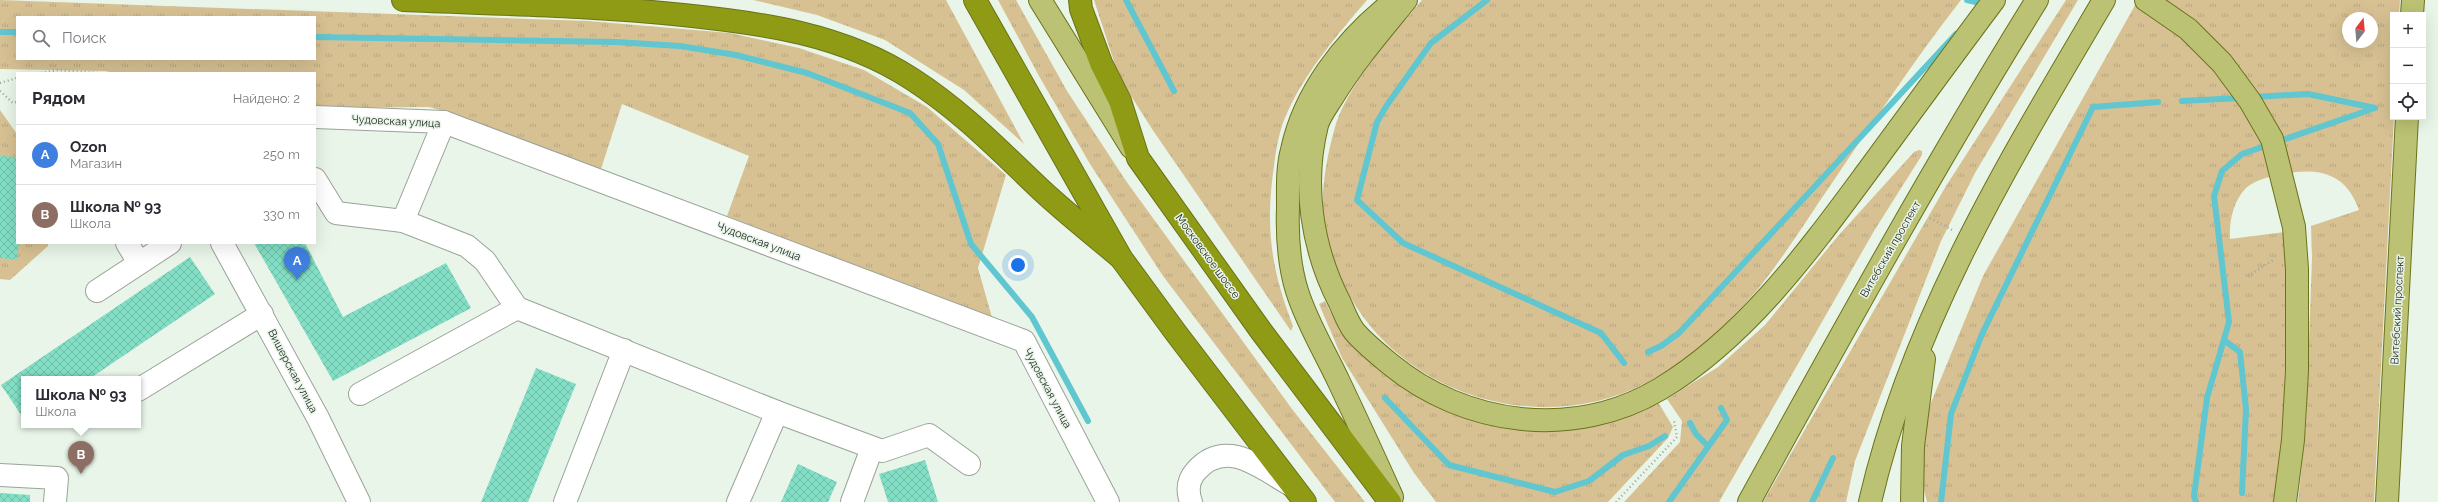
<!DOCTYPE html>
<html lang="ru">
<head>
<meta charset="utf-8">
<style>
  :root { --surface:#fff; --page:#f2f2f3; --text:#2b2b33; --muted:#7c7c81; --line:#e1e1e2; --accent:#7450c9 }
  body { margin:0; font-family:Raleway,sans-serif; background:var(--page); color:var(--text) }
  .controls { position:absolute; right:12px; top:12px; display:grid; overflow:hidden; border-radius:0px; box-shadow:0 4px 16px #0002 }
  .controls button { width:36px; height:36px; display:grid; place-items:center; padding:0; border:0; border-bottom:1px solid var(--line); background:var(--surface); color:var(--text); font:20px sans-serif }
  .compass { position:absolute; left:2342px; top:12px; width:36px; height:36px; border-radius:50%; background:var(--surface); box-shadow:0 4px 16px #0002; rotate:16deg }
  .you { position:absolute; left:1018px; top:265px; width:14px; height:14px; margin:-10px; border:3px solid #fff; border-radius:50%; background:#1a73e8; box-shadow:0 0 0 6px #1a73e833 }
  .badge { display:grid; place-items:center; width:26px; height:26px; border-radius:50%; background:var(--accent); color:#fff; font-size:13px; font-weight:700 }
  .pin { position:absolute; translate:-50% -33px; filter:drop-shadow(0 1px 2px #0008) }
  .pin::after { content:''; position:absolute; top:21px; width:14px; height:12px; background:inherit; clip-path:polygon(0 0,100% 0,50% 100%) }
  .popup { position:absolute; left:21px; top:376px; width:120px; height:52px; box-sizing:border-box; display:grid; place-content:center; border-radius:0px; background:var(--surface); filter:drop-shadow(0 1px 3px #0005); font-size:13px; white-space:nowrap; color:var(--muted) }
  .popup b { font-size:15px; color:var(--text) }
  .popup::after { content:''; position:absolute; left:50%; top:100%; margin-left:-8px; border:8px solid transparent; border-top-color:var(--surface) }
  .list { margin:0; padding:0; list-style:none }
  h2 { display:flex; justify-content:space-between; align-items:center; height:52px; margin:0; padding:0 16px; font-size:17px }
  h2 small { font-size:13px; font-weight:400; color:var(--muted) }
  .list li { display:grid; grid-template-columns:26px 1fr auto; gap:12px; align-items:center; box-sizing:border-box; height:60px; padding:0 16px; border-top:1px solid var(--line) }
  .list b { display:block; font-size:15px; white-space:nowrap }
  .list p { margin:0; font-size:13px; white-space:nowrap; color:var(--muted) }
  .list em { font-size:13px; font-style:normal; color:var(--muted) }
  .icon { flex:none; width:22px; height:22px; fill:none; stroke:currentColor; stroke-width:2; stroke-linecap:round; stroke-linejoin:round }
  .map { position:relative; flex:none; width:2438px; height:502px; overflow:hidden }
  .search { position:absolute; background:var(--surface); box-shadow:0 4px 16px #0002; left:16px; top:16px; width:300px; height:44px; display:flex; align-items:center; gap:10px; box-sizing:border-box; padding:0 14px; border-radius:0px; color:var(--muted); font-size:15px }
  .panel { position:absolute; background:var(--surface); box-shadow:0 4px 16px #0002; left:16px; top:72px; width:300px; height:172px; border-radius:0px }
  .map>svg:first-child { display:block }
  .grass { fill:url(#grass-tufts); fill-rule:evenodd }
  .lines { fill:none; stroke-linecap:round; stroke-linejoin:round }
  .stream { stroke:#60c6d0; stroke-width:6 }
  .building { fill:url(#building-cross-hatch) }
  .minor-casing { stroke:#99a399; stroke-width:24 }
  .major-casing { stroke:#6a731b; stroke-width:24 }
  .highway-casing { stroke:#6a731b; stroke-width:24 }
  .path { stroke:#9fa89f; stroke-width:2.5; stroke-dasharray:1 3; stroke-linecap:butt }
  .minor { stroke:#fff; stroke-width:22 }
  .major { stroke:#bcc273; stroke-width:22 }
  .highway { stroke:#8f9a15; stroke-width:22 }
  .labels { text-anchor:middle; stroke-width:3; stroke-linejoin:round; paint-order:stroke }
  .street-label { font-size:11px; fill:#262a26; stroke:#e9f5e9 }
</style>
</head>
<body>
<div class="map">
<svg width="2438" height="502" viewBox="0 0 2438 502">
  <defs>
    <pattern id="grass-tufts" width="24" height="20" patternUnits="userSpaceOnUse"><rect width="24" height="20" fill="#d7c193"/><path d="M3 7l-1-3M5 7V3M7 7l1-3M15 17l-1-3M17 17v-4M19 17l1-3" fill="none" stroke="#b8a67f"/></pattern>
    <pattern id="building-cross-hatch" width="8" height="8" patternUnits="userSpaceOnUse"><rect width="8" height="8" fill="#82dec5"/><path d="M0 0l8 8M0 8l8-8" fill="none" stroke="#70bfa9"/></pattern>
  </defs>
  <rect width="100%" height="100%" fill="#e9f5e9"/>
  <g class="grass">
    <path d="M0,0L588,21L730,33L799,48L864,70L927,107L1006,175L978,268L993,321L727,216L749,156L622,104L601,169L460,116L429,107L315,108V73H113L106,71L0,69ZM17,17H315V59H17Z"/>
    <polygon points="753,0 946,0 1024,144 964,90 885,40 817,15"/>
    <polygon points="998,0 1016,0 1067,91 1126,181 1292,409 1365,502 1335,502 1163,276 1090,164 1039,76"/>
    <path d="M1094,0H1367C1338,34 1307,70 1288,111C1280,127 1276,148 1274,166C1265,227 1271,269 1293,326L1291,331L1152,129L1119,77Z"/>
    <path d="M1422,0H1961C1915,59 1874,121 1832,183C1810,215 1789,249 1765,280C1736,318 1688,361 1646,383C1538,439 1397,394 1344,285C1335,267 1326,245 1324,224C1320,194 1326,160 1334,131C1344,88 1394,34 1422,0Z"/>
    <polygon points="2066,0 2078,0 1975,173 1941,241 1855,461 1846,502 1763,502 1946,186"/>
    <path d="M2138,0H2400L2399,15H2393L2394,117L2374,502H2298L2306,424L2312,258L2311,226L2359,210C2346,173 2319,167 2283,174C2271,176 2255,180 2246,188C2233,201 2229,222 2230,239L2285,232L2290,340L2278,502H1927L1922,482L1920,442L1928,410L1983,276ZM2348,18H2372V42H2348Z"/>
    <polygon points="0,110 17,134 17,243 48,243 48,246 10,280 0,279"/>
    <polygon points="1919,150 1922,151 1922,155 1874,231 1719,502 1624,502 1680,442 1682,421 1667,399 1718,367 1765,325 1838,236 1914,152"/>
    <polygon points="1325,301 1340,331 1368,360 1404,388 1430,404 1470,420 1507,427 1601,423 1635,414 1658,402 1673,427 1668,438 1608,502 1436,502 1414,473 1342,358 1319,304"/>
  </g>
  <g class="lines">
    <g class="stream">
      <polyline points="1126,0 1174,91"/>
      <polyline points="1487,0 1431,43 1387,105 1377,122 1357,200 1403,243 1601,333 1624,363"/>
      <polyline points="1967,0 1984,4"/>
      <polyline points="0,32 17,32"/>
      <polyline points="315,37 616,42 680,46 736,55 807,73 910,113 938,144 971,244 1032,317 1088,421"/>
      <polyline points="2182,101 2241,98"/>
      <polyline points="2224,340 2240,352 2246,409 2242,493"/>
      <polyline points="1648,352 1661,346 1679,333 1956,34"/>
      <polyline points="1385,398 1449,465 1555,492 1589,481 1623,455 1649,446 1665,436"/>
      <polyline points="1690,423 1696,434 1708,446"/>
      <polyline points="1669,502 1727,420 1721,408"/>
      <polyline points="1812,502 1833,458"/>
      <polyline points="1941,502 1951,414 1982,334 2093,107 2158,102"/>
      <polyline points="2196,502 2194,496 2207,398 2229,322 2214,196 2222,171 2242,154 2375,108 2308,94 2252,97"/>
    </g>
  </g>
  <g class="building">
    <polygon points="0,156 17,157 17,243 19,243 17,260 0,258"/>
    <polygon points="254,243 305,243 343,317 446,263 471,308 333,381"/>
    <polygon points="190,257 215,294 89,379 24,379 24,419 1,385"/>
    <polygon points="536,368 576,384 528,502 481,502"/>
    <polygon points="925,460 938,502 888,502 879,474"/>
    <polygon points="798,464 837,482 828,502 781,502"/>
    <polygon points="0,493 30,495 30,502 0,502"/>
  </g>
  <g class="lines">
    <defs>
      <g id="minor">
        <polyline points="315,117 444,122 1024,341 1108,502"/>
        <polyline points="315,179 336,213 403,221 467,246 485,261 517,308 777,412 882,451 929,435 969,464"/>
        <polyline points="403,221 444,122"/>
        <polyline points="127,243 139,263"/>
        <polyline points="222,243 318,418 359,502"/>
        <polyline points="97,291 170,243"/>
        <polyline points="138,390 262,314"/>
        <polyline points="360,394 517,308"/>
        <polyline points="0,475 57,478 55,502"/>
        <polyline points="565,502 624,350"/>
        <polyline points="738,502 777,412"/>
        <polyline points="852,502 872,448"/>
        <path d="M1191,502C1187,491 1188,480 1196,471C1226,437 1261,468 1291,485"/>
      </g>
      <g id="major">
        <polyline points="1040,0 1131,147"/>
        <path d="M1406,0C1379,33 1354,62 1332,98C1327,106 1320,115 1317,125C1302,185 1312,249 1340,303C1344,312 1348,323 1354,331C1364,343 1378,354 1390,364C1465,426 1574,440 1660,389C1747,337 1810,249 1870,168C1911,112 1952,56 1994,0"/>
        <polyline points="2146,0 2188,29 2222,63 2250,101 2272,139 2294,227 2297,269 2297,371 2293,440 2285,502"/>
        <path d="M1388,6C1344,42 1304,93 1292,150C1287,168 1288,189 1288,207C1287,234 1289,265 1297,291C1307,323 1325,352 1339,382C1357,420 1375,459 1392,497"/>
        <polyline points="2412,15 2413,0"/>
        <path d="M1749,502C1842,333 1935,164 2037,0"/>
        <path d="M1870,502C1912,319 2010,160 2104,0"/>
        <polyline points="1912,502 1913,446 1924,359"/>
        <polyline points="2387,502 2407,117"/>
      </g>
      <g id="highway">
        <path d="M403,0C496,4 590,5 683,15C762,23 843,34 912,79C960,110 995,146 1036,185C1063,211 1093,234 1121,258"/>
        <polyline points="975,0 1121,258 1176,333 1305,502"/>
        <polyline points="1080,0 1081,9 1101,63 1120,101 1138,158 1261,331 1390,502"/>
      </g>
    </defs>
    <use href="#minor" class="minor-casing"/>
    <use href="#major" class="major-casing"/>
    <use href="#highway" class="highway-casing"/>
    <g class="path">
      <polyline points="41,73 58,70 98,73"/>
      <polyline points="0,83 17,78"/>
      <polyline points="0,91 13,103 17,102"/>
      <polyline points="1930,218 1952,230"/>
      <polyline points="2248,276 2275,259"/>
      <polyline points="1616,502 1677,437 1674,421"/>
    </g>
    <use href="#minor" class="minor"/>
    <use href="#major" class="major"/>
    <use href="#highway" class="highway"/>
  </g>
  <g class="labels">
    <g class="street-label">
      <text transform="translate(396 121) rotate(3)" y="4">Чудовская улица</text>
      <text transform="translate(759 241) rotate(21)" y="4">Чудовская улица</text>
      <text transform="translate(1890 249) rotate(-60)" y="4">Витебский проспект</text>
      <text transform="translate(1208 256) rotate(54)" y="4">Московское шоссе</text>
      <text transform="translate(2397 310) rotate(-87)" y="4">Витебский проспект</text>
      <text transform="translate(293 371) rotate(62)" y="4">Вишерская улица</text>
      <text transform="translate(1048 388) rotate(62)" y="4">Чудовская улица</text>
    </g>
  </g>
</svg>
<div class="controls">
<button>+</button>
<button>−</button>
<button><svg class="icon" aria-label="locate" viewBox="0 0 24 24"><circle cx="12" cy="12" r="6"/><path d="M12 2v4M12 18v4M2 12h4M18 12h4"/></svg></button>
</div>
<svg class="compass" viewBox="-18 -18 36 36"><path d="M0-13l5 13h-10z" fill="#e53935"/><path d="M0 13l5-13h-10z" fill="#7c7c81"/></svg>
<div class="you"></div>
<div class="pin badge" style="left:297px;top:280px;background:#3f7fe0">A</div>
<div class="pin badge" style="left:81px;top:474px;background:#8d6e63">B</div>
<div class="popup"><b>Школа № 93</b>Школа</div>
<div class="search"><svg class="icon" aria-label="search" viewBox="0 0 24 24"><circle cx="10" cy="10" r="6"/><path d="M15 15l6 6"/></svg>Поиск</div>
<section class="panel">
<h2>Рядом<small>Найдено: 2</small></h2>
<ul class="list">
<li><span class="badge" style="background:#3f7fe0">A</span><div><b>Ozon</b><p>Магазин</p></div><em>250 m</em></li>
<li><span class="badge" style="background:#8d6e63">B</span><div><b>Школа № 93</b><p>Школа</p></div><em>330 m</em></li>
</ul>
</section>
</div>
</body>
</html>
